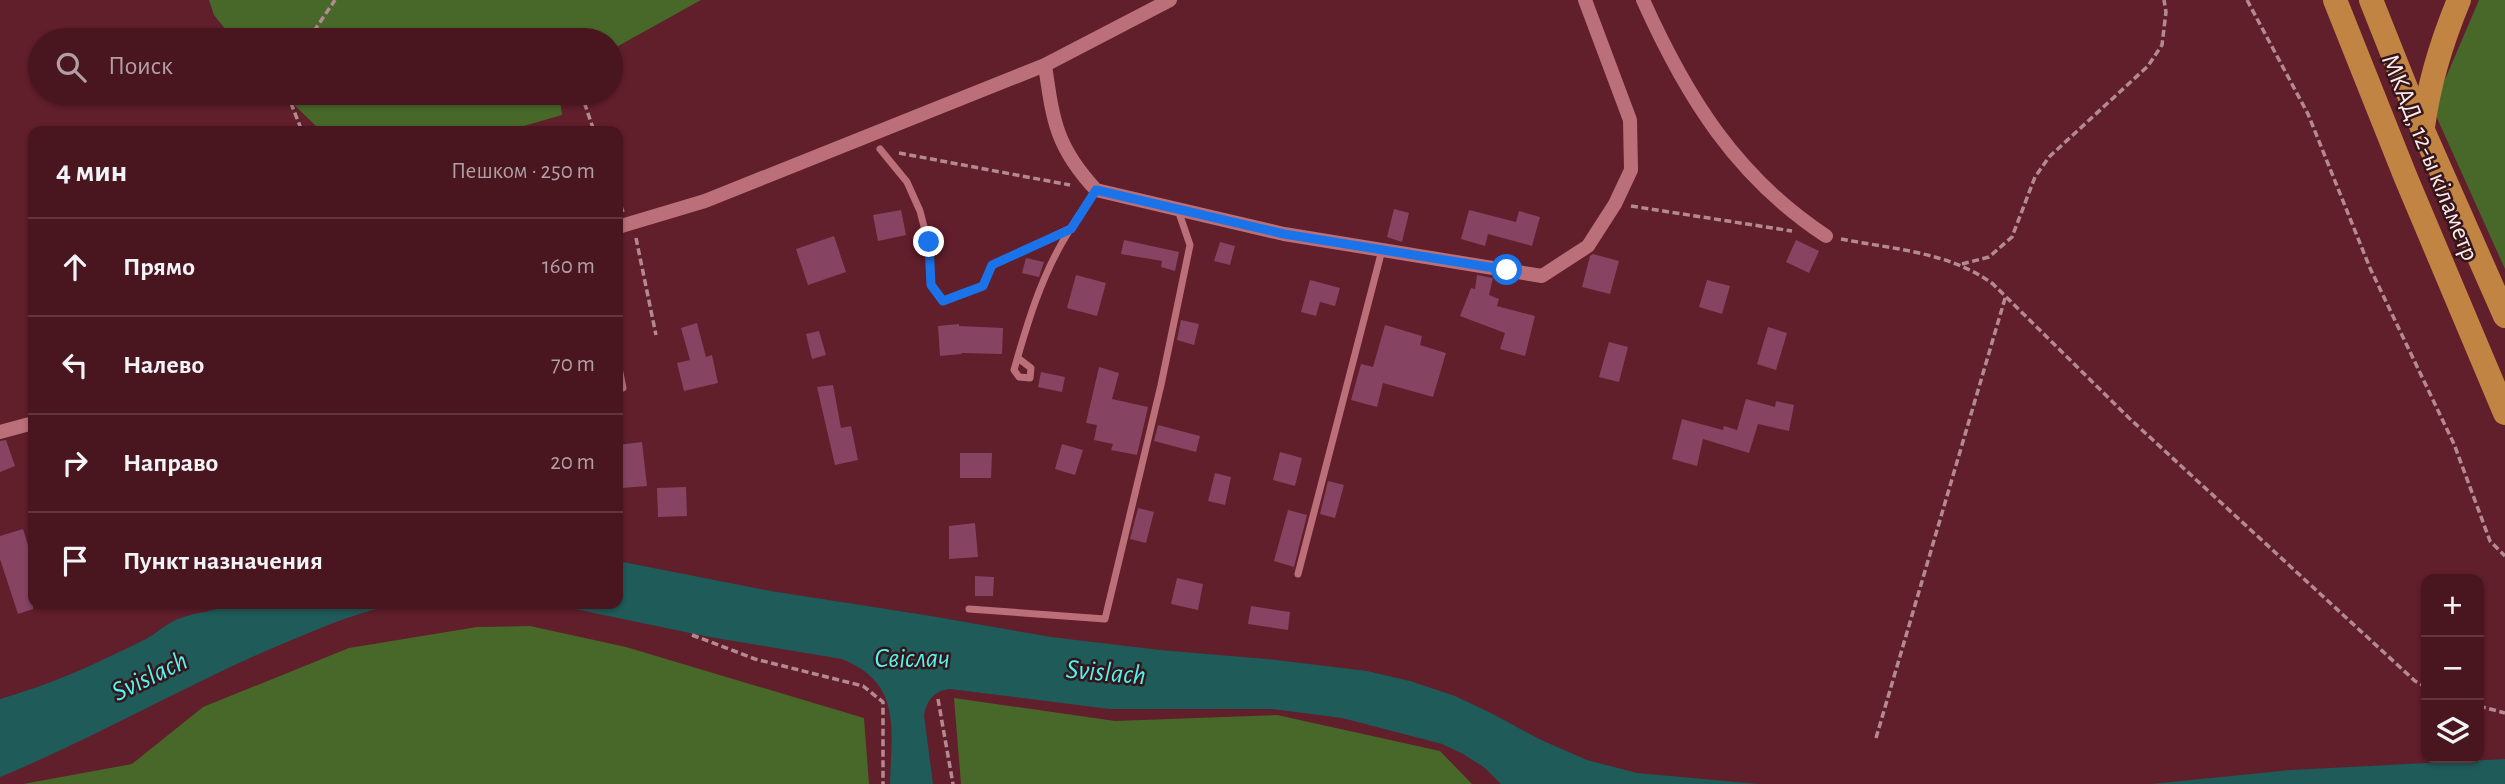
<!DOCTYPE html>
<html lang="ru">
<head>
<meta charset="utf-8">
<style>
  :root { --surface:#491620; --page:#53232d; --text:#f1f3f6; --muted:#b19fa5; --line:#61353e }
  body { margin:0; font-family:"Alegreya Sans",sans-serif; background:var(--page); color:var(--text) }
  .controls { position:absolute; right:21px; bottom:21px; display:grid; overflow:hidden; border-radius:14px; box-shadow:0 2px 5px #0004 }
  .controls button { width:63px; height:63px; display:grid; place-items:center; padding:0; border:0; border-bottom:2px solid var(--line); background:var(--surface); color:var(--text); font:35px sans-serif }
  .stop { position:absolute; width:21px; height:21px; margin:-16px; border:5px solid #1a73e8; border-radius:50%; background:#fff }
  .stop.end { background:#1a73e8; border-color:#fff; box-shadow:0 2px 7px #0008 }
  .list { margin:0; padding:0; list-style:none }
  h2 { display:flex; justify-content:space-between; align-items:center; height:91px; margin:0; padding:0 28px; font-size:30px }
  h2 small { font-size:23px; font-weight:400; color:var(--muted) }
  .list li { display:grid; grid-template-columns:46px 1fr auto; gap:21px; align-items:center; box-sizing:border-box; height:98px; padding:0 28px; border-top:2px solid var(--line) }
  .list b { display:block; font-size:26px; white-space:nowrap }
  .list em { font-size:23px; font-style:normal; color:var(--muted) }
  .icon { flex:none; width:38px; height:38px; fill:none; stroke:currentColor; stroke-width:2; stroke-linecap:round; stroke-linejoin:round }
  .map { position:relative; flex:none; width:2505px; height:784px; overflow:hidden }
  .search { position:absolute; background:var(--surface); box-shadow:0 2px 5px #0004; left:28px; top:28px; width:595px; height:77px; display:flex; align-items:center; gap:18px; box-sizing:border-box; padding:0 24px; border-radius:38px; color:var(--muted); font-size:26px }
  .panel { position:absolute; background:var(--surface); box-shadow:0 2px 5px #0004; left:28px; top:126px; width:595px; height:483px; border-radius:14px }
  .map>svg:first-child { display:block }
  .green { fill:#476829 }
  .water { fill:#1e5b59 }
  .building { fill:#864462 }
  .lines { fill:none; stroke-linecap:round; stroke-linejoin:round }
  .path { stroke:#b38a91; stroke-width:3.5; stroke-dasharray:7 3.5; stroke-linecap:butt }
  .service { stroke:#bb6f78; stroke-width:7 }
  .minor { stroke:#bb6f78; stroke-width:14 }
  .trunk { stroke:#c28443; stroke-width:24 }
  .route { stroke:#1a73e8; stroke-width:9 }
  .labels { text-anchor:middle; stroke-width:5; stroke-linejoin:round; paint-order:stroke }
  .street-label { font-size:26px; fill:#fceaeb; stroke:#34151a }
  .water-label { font-size:28px; font-style:italic; fill:#51f4f0; stroke:#34151a }
</style>
</head>
<body>
<div class="map">
<svg width="2505" height="784" viewBox="0 0 2505 784">
  <rect width="100%" height="100%" fill="#611e2b"/>
  <g class="green">
    <polygon points="209,0 701,0 611,50 611,40 234,40 214,15"/>
    <polygon points="2479,0 2505,0 2505,269 2437,118 2435,103"/>
    <polygon points="282,93 559,93 562,115 506,131 321,131"/>
    <polygon points="530,626 626,647 864,718 869,784 23,784 132,764 203,707 349,648 477,627"/>
    <polygon points="954,698 1115,721 1277,715 1440,751 1472,784 961,784"/>
  </g>
  <g class="water">
    <path d="M618,561L771,591L931,616L1051,637L1160,650L1267,659L1367,671L1410,681L1455,696L1493,714L1539,739L1587,760L1637,773L1759,784H1501L1485,768L1463,754L1442,744L1342,718L1272,709H1109L950,689C934,691 927,700 924,715L933,784H890C891,729 903,684 842,659L709,637L570,608L540,604H618Z"/>
    <path d="M230,604H400C363,610 328,625 294,639C194,680 100,736 0,777V699C50,685 100,662 146,639C157,633 167,623 178,619C196,612 213,612 230,604Z"/>
    <polygon points="2505,759 2505,784 2151,784 2291,770"/>
  </g>
  <g class="building">
    <polygon points="1394,209 1409,213 1402,242 1387,237"/>
    <polygon points="901,210 906,235 878,241 873,215"/>
    <polygon points="1469,210 1516,222 1519,211 1540,217 1532,246 1488,234 1485,246 1461,239"/>
    <polygon points="834,236 846,272 808,285 796,249"/>
    <polygon points="1124,240 1179,252 1175,271 1161,267 1162,261 1121,254"/>
    <polygon points="1796,240 1819,251 1809,273 1786,262"/>
    <polygon points="1220,242 1235,246 1230,265 1214,261"/>
    <polygon points="1593,254 1619,261 1610,294 1582,287 1590,256"/>
    <polygon points="1026,258 1044,262 1039,277 1022,273"/>
    <polygon points="1076,275 1106,283 1097,316 1067,308"/>
    <polygon points="1477,275 1493,278 1489,295 1499,299 1497,306 1535,316 1525,356 1500,349 1505,333 1460,316 1471,288 1475,289"/>
    <polygon points="1310,280 1340,288 1335,306 1320,302 1316,316 1301,312"/>
    <polygon points="1707,280 1730,286 1722,314 1699,307"/>
    <polygon points="1181,320 1199,324 1194,345 1177,340"/>
    <polygon points="697,323 706,357 712,355 718,383 684,391 677,363 690,360 681,328"/>
    <polygon points="959,324 959,326 1003,328 1002,354 961,353 962,354 940,356 938,326"/>
    <polygon points="1385,325 1422,336 1420,345 1446,353 1433,397 1383,383 1377,407 1351,400 1361,364 1373,367"/>
    <polygon points="1768,327 1787,333 1776,370 1757,364"/>
    <polygon points="819,331 826,355 812,359 806,334"/>
    <polygon points="1609,342 1628,347 1619,382 1599,377"/>
    <polygon points="1099,367 1119,373 1112,399 1148,407 1137,455 1111,450 1113,444 1094,440 1097,425 1086,423"/>
    <polygon points="1041,372 1065,377 1062,392 1038,387"/>
    <polygon points="833,385 841,428 851,426 858,460 835,465 817,387"/>
    <polygon points="1746,399 1775,407 1776,401 1794,405 1789,431 1758,424 1749,453 1703,439 1697,466 1672,459 1682,419 1723,430 1724,426 1737,430"/>
    <polygon points="1158,425 1200,436 1196,452 1154,441"/>
    <polygon points="6,440 15,466 0,472 0,441"/>
    <polygon points="642,442 647,486 622,488 618,445"/>
    <polygon points="1062,444 1083,450 1075,475 1055,469"/>
    <polygon points="1280,452 1302,458 1295,486 1273,480"/>
    <polygon points="960,453 992,453 991,478 960,478"/>
    <polygon points="1215,473 1231,477 1225,505 1208,501"/>
    <polygon points="1328,481 1344,485 1335,518 1320,514"/>
    <polygon points="686,487 687,516 658,517 657,488"/>
    <polygon points="1138,508 1154,512 1146,543 1130,539"/>
    <polygon points="1288,510 1307,515 1294,567 1274,561"/>
    <polygon points="975,523 978,557 949,559 949,526"/>
    <polygon points="23,529 33,562 33,609 18,614 0,559 0,536"/>
    <polygon points="975,576 994,577 993,596 975,596"/>
    <polygon points="1177,578 1203,584 1198,610 1171,604"/>
    <polygon points="1251,606 1290,612 1288,630 1248,624"/>
  </g>
  <g class="lines">
    <g class="path">
      <polyline points="2247,0 2308,114 2370,268 2454,444 2490,541 2505,556"/>
      <polyline points="560,30 564,40"/>
      <polyline points="308,40 335,0"/>
      <polyline points="287,93 302,131"/>
      <polyline points="581,93 594,131"/>
      <polyline points="899,153 1070,185"/>
      <polyline points="618,198 623,212"/>
      <polyline points="1631,206 1792,231"/>
      <polyline points="636,238 656,335"/>
      <path d="M1841,239C1892,249 1950,252 1993,284L2129,418L2415,681L2426,687"/>
      <polyline points="1962,264 1989,257 2012,237 2035,177 2049,157 2148,66 2162,45 2166,12 2164,0"/>
      <polyline points="692,635 755,659 863,686 883,702 883,784"/>
      <polyline points="938,699 953,784"/>
      <polyline points="2479,706 2505,713"/>
      <polyline points="1876,738 2006,295"/>
    </g>
    <g class="service">
      <polyline points="880,149 907,182 920,211 928,242 931,284 942,301 983,286 992,265 1071,228"/>
      <path d="M1018,358L1031,368L1030,378L1019,377L1014,370C1027,324 1041,277 1066,236C1075,220 1086,205 1096,190"/>
      <polyline points="618,363 623,388 618,389"/>
      <polyline points="1298,574 1382,250"/>
      <polyline points="969,609 1105,619 1161,385 1190,245 1178,210"/>
    </g>
    <g class="minor">
      <path d="M1643,0C1686,96 1736,177 1826,236"/>
      <path d="M1045,65C1053,121 1056,147 1096,190L1284,234L1542,276L1588,246L1615,204L1631,170L1630,120L1585,0"/>
      <polyline points="618,227 705,201 1045,65 1170,0"/>
      <polyline points="0,432 33,423"/>
    </g>
    <g class="trunk">
      <polyline points="2335,0 2406,178 2505,413"/>
      <polyline points="2371,0 2422,128 2505,316"/>
      <path d="M2423,127C2429,83 2442,41 2459,0"/>
    </g>
  </g>
  <g class="lines">
    <polyline class="route" points="929,242 931,285 943,301 983,286 992,265 1071,229 1096,190 1284,234 1507,270"/>
  </g>
  <g class="labels">
    <g class="street-label">
      <text transform="translate(2431 157) rotate(68)" y="9">МКАД, 12-ы кіламетр</text>
    </g>
    <g class="water-label">
      <text x="912" y="667">Свіслач</text>
      <text transform="translate(1106 671) rotate(5)" y="10">Svislach</text>
      <text transform="translate(149 675) rotate(-26)" y="10">Svislach</text>
    </g>
  </g>
</svg>
<div class="controls">
<button>+</button>
<button>−</button>
<button><svg class="icon" aria-label="layers" viewBox="0 0 24 24"><path d="M12 4l9 5-9 5-9-5zM3 14l9 5 9-5"/></svg></button>
</div>
<div class="stop" style="left:1507px;top:270px"></div>
<div class="stop end" style="left:929px;top:242px"></div>
<div class="search"><svg class="icon" aria-label="search" viewBox="0 0 24 24"><circle cx="10" cy="10" r="6"/><path d="M15 15l6 6"/></svg>Поиск</div>
<section class="panel">
<h2>4 мин<small>Пешком · 250 m</small></h2>
<ul class="list">
<li><svg class="icon" aria-label="ahead" viewBox="0 0 24 24"><path d="M12 20V5M6 11l6-6 6 6"/></svg><div><b>Прямо</b></div><em>160 m</em></li>
<li><svg class="icon" aria-label="left" viewBox="0 0 24 24"><path d="M17 20v-9H6M10 6l-5 5 5 5"/></svg><div><b>Налево</b></div><em>70 m</em></li>
<li><svg class="icon" aria-label="right" viewBox="0 0 24 24"><path d="M7 20v-9h11M14 6l5 5-5 5"/></svg><div><b>Направо</b></div><em>20 m</em></li>
<li><svg class="icon" aria-label="arrive" viewBox="0 0 24 24"><path d="M6 21V4h12l-3 4 3 4H6"/></svg><div><b>Пункт назначения</b></div></li>
</ul>
</section>
</div>
</body>
</html>
